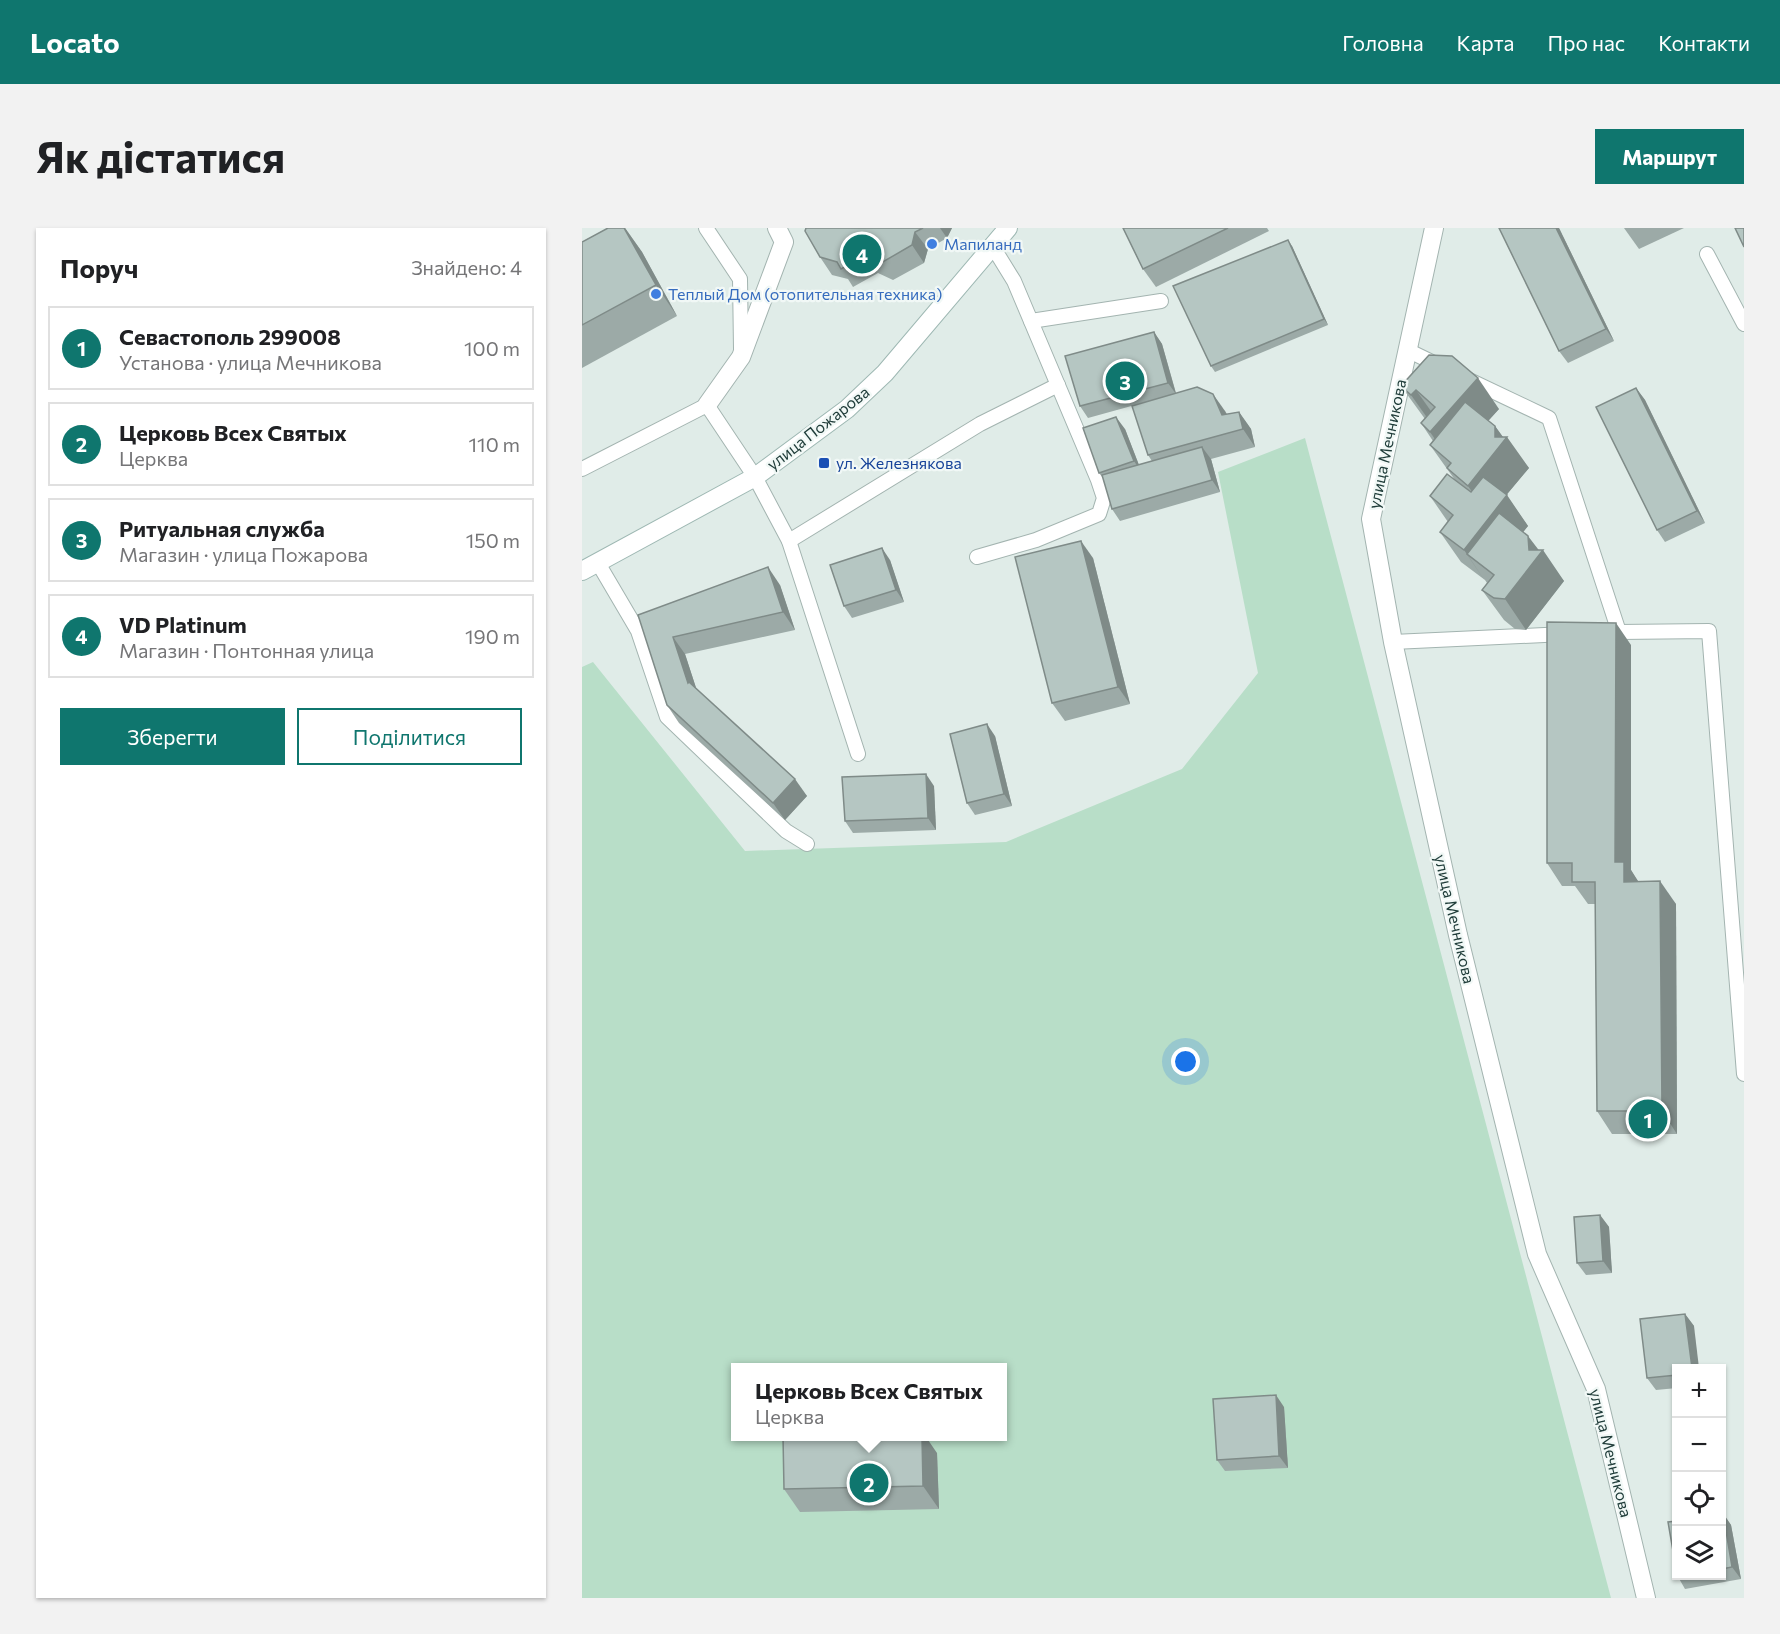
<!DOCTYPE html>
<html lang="uk">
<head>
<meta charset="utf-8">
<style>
  :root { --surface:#fff; --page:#f2f2f2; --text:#202124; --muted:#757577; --line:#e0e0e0; --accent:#0f766e }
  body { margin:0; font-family:Commissioner,sans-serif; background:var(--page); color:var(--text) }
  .controls { position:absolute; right:18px; bottom:18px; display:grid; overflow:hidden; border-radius:0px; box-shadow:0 2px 4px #0004 }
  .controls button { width:54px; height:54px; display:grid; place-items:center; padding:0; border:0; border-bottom:2px solid var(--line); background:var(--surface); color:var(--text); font:30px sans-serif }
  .you { position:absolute; left:604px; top:834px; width:21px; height:21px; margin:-15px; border:4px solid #fff; border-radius:50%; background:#1a73e8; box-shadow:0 0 0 9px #1a73e833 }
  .badge { display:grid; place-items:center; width:39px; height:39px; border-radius:50%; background:var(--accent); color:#fff; font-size:20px; font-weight:700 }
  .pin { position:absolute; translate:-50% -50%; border:3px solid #fff; box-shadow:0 2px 6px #0006 }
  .popup { position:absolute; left:149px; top:1135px; width:276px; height:78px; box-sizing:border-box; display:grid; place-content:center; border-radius:0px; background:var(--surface); filter:drop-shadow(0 2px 4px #0005); font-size:20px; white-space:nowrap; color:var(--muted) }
  .popup b { font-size:22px; color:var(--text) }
  .popup::after { content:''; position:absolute; left:50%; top:100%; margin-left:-12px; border:12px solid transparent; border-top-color:var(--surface) }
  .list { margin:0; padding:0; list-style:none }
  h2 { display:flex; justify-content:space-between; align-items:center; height:78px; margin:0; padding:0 24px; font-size:26px }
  h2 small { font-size:20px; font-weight:400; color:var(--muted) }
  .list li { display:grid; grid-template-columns:39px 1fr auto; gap:18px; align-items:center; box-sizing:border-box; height:84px; margin:0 12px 12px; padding:0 12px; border:2px solid var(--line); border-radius:0px }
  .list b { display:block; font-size:22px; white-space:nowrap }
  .list p { margin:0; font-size:20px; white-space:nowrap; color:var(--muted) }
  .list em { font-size:20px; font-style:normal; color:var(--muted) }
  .actions { display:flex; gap:12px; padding:18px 24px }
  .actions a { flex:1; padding:14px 0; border:2px solid var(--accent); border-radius:0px; text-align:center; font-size:21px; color:var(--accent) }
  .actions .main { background:var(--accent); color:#fff }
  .icon { flex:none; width:33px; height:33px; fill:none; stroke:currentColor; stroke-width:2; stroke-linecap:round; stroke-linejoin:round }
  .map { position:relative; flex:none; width:1162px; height:1370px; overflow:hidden; border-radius:0px }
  header { display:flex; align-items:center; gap:36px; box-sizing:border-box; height:84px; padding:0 30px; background:var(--accent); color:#fff }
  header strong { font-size:28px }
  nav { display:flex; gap:33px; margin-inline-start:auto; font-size:21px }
  .intro { display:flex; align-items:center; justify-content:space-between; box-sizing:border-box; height:144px; padding:0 36px }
  h1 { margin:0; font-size:42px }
  .button { padding:15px 27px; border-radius:0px; background:var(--accent); color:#fff; font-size:21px; font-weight:700 }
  main { display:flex; gap:36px; padding:0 36px }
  aside { flex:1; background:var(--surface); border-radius:0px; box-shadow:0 2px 4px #0004 }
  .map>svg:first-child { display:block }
  .green { fill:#b8dec8; fill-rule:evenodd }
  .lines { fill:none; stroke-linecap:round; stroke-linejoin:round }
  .service-casing { stroke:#a3b4b0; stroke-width:16 }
  .minor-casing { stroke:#a3b4b0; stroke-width:20 }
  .secondary-casing { stroke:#9eb8b3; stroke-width:20 }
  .service { stroke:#fff; stroke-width:14 }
  .minor { stroke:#fff; stroke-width:18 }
  .secondary { stroke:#fff; stroke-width:18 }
  .wall { fill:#9caaa7 }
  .shaded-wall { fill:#7f8b88 }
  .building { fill:#b5c6c2; stroke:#7f8b88; stroke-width:1.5 }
  .shop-dot { fill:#3f7fe0; stroke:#f1f8f6; stroke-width:2 }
  .transit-dot { fill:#1a4fb4; stroke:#f1f8f6; stroke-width:2 }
  .labels { text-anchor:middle; stroke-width:4.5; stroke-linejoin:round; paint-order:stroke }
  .shop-label { font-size:16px; fill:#366cbe; stroke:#f1f8f6; text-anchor:start }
  .street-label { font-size:16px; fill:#203d3a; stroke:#f1f8f6 }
  .transit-label { font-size:16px; fill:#164399; stroke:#f1f8f6; text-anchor:start }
</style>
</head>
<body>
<header>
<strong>Locato</strong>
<nav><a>Головна</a><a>Карта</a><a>Про нас</a><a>Контакти</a></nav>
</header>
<div class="intro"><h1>Як дістатися</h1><a class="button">Маршрут</a></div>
<main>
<aside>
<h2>Поруч<small>Знайдено: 4</small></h2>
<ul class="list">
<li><span class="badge">1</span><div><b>Севастополь 299008</b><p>Установа · улица Мечникова</p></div><em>100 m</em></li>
<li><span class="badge">2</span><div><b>Церковь Всех Святых</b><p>Церква</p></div><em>110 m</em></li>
<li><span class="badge">3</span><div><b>Ритуальная служба</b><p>Магазин · улица Пожарова</p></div><em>150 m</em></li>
<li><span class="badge">4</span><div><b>VD Platinum</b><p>Магазин · Понтонная улица</p></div><em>190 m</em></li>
</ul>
<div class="actions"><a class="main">Зберегти</a><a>Поділитися</a></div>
</aside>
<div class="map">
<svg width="1162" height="1370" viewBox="0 0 1162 1370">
  <rect width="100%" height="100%" fill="#e0ece8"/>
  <path class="green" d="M723,210L1029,1370H0V439L11,434L163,623L424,614L600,541L676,445L636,244ZM154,1140H421V1208H154Z"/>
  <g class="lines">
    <defs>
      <g id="service">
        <polyline points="124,0 158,51 159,121"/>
        <polyline points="1125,26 1162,96"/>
        <polyline points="449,93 579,73"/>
        <polyline points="825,122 860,139"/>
        <polyline points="885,151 967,190 1037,404 1026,404"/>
        <polyline points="0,241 125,177 173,249 207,313 276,526"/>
        <polyline points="207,313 398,196 476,157"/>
        <polyline points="395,329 454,312 517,286 522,270 516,252 432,53 411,19"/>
        <polyline points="16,335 56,403 85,489 204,603 225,616"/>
        <polyline points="1037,404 1127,403 1162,846"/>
        <polyline points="811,414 983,406"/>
      </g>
      <g id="minor">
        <polyline points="852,0 789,291 811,414 876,707 955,1026 1014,1161 1064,1370"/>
        <polyline points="125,177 159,129 202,14 195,0"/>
      </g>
      <polyline id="secondary" points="0,343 173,249 265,181 303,145 426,0"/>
    </defs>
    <use href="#service" class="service-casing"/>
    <use href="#minor" class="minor-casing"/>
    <use href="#secondary" class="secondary-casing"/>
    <use href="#service" class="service"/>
    <use href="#minor" class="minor"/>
    <use href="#secondary" class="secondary"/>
  </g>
  <g class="wall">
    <polygon points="26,0 43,0 60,24 95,88 0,140 0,14"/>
    <polygon points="224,0 370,0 365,10 346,21 342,35 311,52 296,45 271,59 266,51 250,47 238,29"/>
    <polygon points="541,0 685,0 687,3 574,59 561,41"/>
    <polygon points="917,0 977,0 1032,113 986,135 977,123"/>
    <polygon points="1042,0 1102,0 1057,21"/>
    <polygon points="710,18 746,97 633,144 629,138"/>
    <polygon points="572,104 580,116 594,165 643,183 645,186 657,184 669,201 673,219 629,231 638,264 538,293 530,281 521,250 517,245 543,201 557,237 570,233 566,227 553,177 506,190 498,178"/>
    <polygon points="819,158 917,181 906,193 913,198 921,209 947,240 924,267 946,298 941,304 982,353 944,402 933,401 922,392 900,362 905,355 903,352 879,334 858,304 866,294 848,268 873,252 848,217 851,213 839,195 843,191"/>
    <polygon points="1054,160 1063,172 1123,295 1083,314 1075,302"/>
    <polygon points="511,330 548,476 483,493 470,475"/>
    <polygon points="308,332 322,374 270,390 262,378"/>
    <polygon points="198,357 213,402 103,426 114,460 225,568 203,592 97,495 85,477 56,387"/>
    <polygon points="1049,417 1049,642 1056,654 1094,676 1095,906 1030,906 1015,883 1013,676 1006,676 993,658 980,658 965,635"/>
    <polygon points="413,508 430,578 393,587 385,575"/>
    <polygon points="352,558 354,602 271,605 263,593"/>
    <polygon points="1018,987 1027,999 1030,1045 1004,1047 995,1035"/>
    <polygon points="1103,1086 1112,1098 1095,1140 1095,1160 1074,1162 1065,1150"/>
    <polygon points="702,1179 706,1240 643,1243 635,1232"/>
    <polygon points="355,1225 357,1281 218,1284 202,1261"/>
    <polygon points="1140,1285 1149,1297 1159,1351 1103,1361 1095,1347 1140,1347"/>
  </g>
  <g class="shaded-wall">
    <polygon points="42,0 43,0 60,24 95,88 74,57"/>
    <polygon points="358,0 370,0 365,10"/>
    <polygon points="974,0 977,0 1032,113 1024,101"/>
    <polygon points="333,4 346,21 342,35 330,17"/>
    <polygon points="706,12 710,18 746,97 742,91"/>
    <polygon points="572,104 580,116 594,166 586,155"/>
    <polygon points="896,150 917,181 869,234 848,204"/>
    <polygon points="1054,160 1063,172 1123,295 1115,283"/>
    <polygon points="834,162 856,193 851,198 829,167"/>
    <polygon points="631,166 643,183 652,204 640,187"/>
    <polygon points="657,184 669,201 673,219 661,201"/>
    <polygon points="534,189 543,201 560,245 552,233"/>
    <polygon points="913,198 923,212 925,209 947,240 907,288 886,258 913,209"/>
    <polygon points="620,219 629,231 638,264 630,252"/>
    <polygon points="925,267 946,298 909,345 885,326 903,353 882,322"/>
    <polygon points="946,308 959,325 961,322 982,353 944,402 923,371 947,322"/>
    <polygon points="499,313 511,330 548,476 536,459"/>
    <polygon points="300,320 308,332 322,374 314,362"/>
    <polygon points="186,339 198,357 213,402 201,384"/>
    <polygon points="1034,395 1049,417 1049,642 1058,656 1042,654 1033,634"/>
    <polygon points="91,409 103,426 118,472 106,455"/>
    <polygon points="405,496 413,508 430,578 422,566"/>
    <polygon points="344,546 352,558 354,602 346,590"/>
    <polygon points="213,551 225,568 203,592 191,575"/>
    <polygon points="1078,653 1094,676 1095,906 1080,883"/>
    <polygon points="1018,987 1027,999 1030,1045 1021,1033"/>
    <polygon points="1103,1086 1112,1098 1117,1140 1110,1140"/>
    <polygon points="694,1167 702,1179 706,1240 697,1228"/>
    <polygon points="340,1209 344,1209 355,1225 357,1281 341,1258"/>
    <polygon points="1141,1285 1149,1297 1159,1351 1150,1339"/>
  </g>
  <g class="building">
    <polygon points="26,0 42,0 74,57 0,97 0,14"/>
    <polygon points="224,0 341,0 333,4 330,17 299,35 284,27 259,41 255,34 238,29 223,3"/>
    <polygon points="541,0 646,0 561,41"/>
    <polygon points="917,0 974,0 1024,101 977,123"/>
    <polygon points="1153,0 1162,0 1162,19"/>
    <polygon points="706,12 742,91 629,138 591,58"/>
    <polygon points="572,104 586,155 498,178 483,128"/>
    <polygon points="847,127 870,128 896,150 848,204 839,195 853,179 834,162 829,167 819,158"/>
    <polygon points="615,159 631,166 640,187 657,184 661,201 566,227 550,178"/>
    <polygon points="1054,160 1115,283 1075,302 1014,179"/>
    <polygon points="883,174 913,198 913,209 925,209 886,258 865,240 869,235 848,217"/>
    <polygon points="534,189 552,233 517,245 501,200"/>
    <polygon points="620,219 630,252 530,281 520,247"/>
    <polygon points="865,246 889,264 901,249 925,267 882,322 858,304 871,287 848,268"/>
    <polygon points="917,285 946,308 947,322 961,322 923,371 912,370 900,362 912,347 885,326"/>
    <polygon points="499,313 536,459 470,475 433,329"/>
    <polygon points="300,320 314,362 262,378 248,337"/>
    <polygon points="186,339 201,384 91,409 106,455 107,454 213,551 191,575 85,477 56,387"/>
    <polygon points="965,394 1034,395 1033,634 1042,634 1042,654 1078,653 1080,883 1015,883 1013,654 990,654 990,635 965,635"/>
    <polygon points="405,496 422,566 385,575 368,506"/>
    <polygon points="344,546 346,590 263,593 260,549"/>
    <polygon points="1018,987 1021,1033 995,1035 992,989"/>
    <polygon points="1103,1086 1110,1140 1095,1140 1095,1147 1065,1150 1058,1091"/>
    <polygon points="694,1167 697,1228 635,1232 631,1171"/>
    <polygon points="201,1209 340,1209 341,1258 202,1261"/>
    <polygon points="1140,1285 1141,1285 1150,1339 1140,1341"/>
    <polygon points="1095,1293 1095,1346 1086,1294"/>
  </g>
  <g class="shop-dot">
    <circle cx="350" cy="16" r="6"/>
    <circle cx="74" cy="66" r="6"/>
  </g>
  <rect class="transit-dot" x="236" y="229" width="12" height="12" rx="3"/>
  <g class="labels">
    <g class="shop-label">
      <text x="362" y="22">Мапиланд</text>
      <text x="86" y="72">Теплый Дом (отопительная техника)</text>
    </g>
    <g class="street-label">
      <text transform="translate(236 200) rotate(-38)" y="6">улица Пожарова</text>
      <text transform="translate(805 216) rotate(-78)" y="6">улица Мечникова</text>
      <text transform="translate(873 691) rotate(77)" y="6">улица Мечникова</text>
      <text transform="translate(1029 1225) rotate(76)" y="6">улица Мечникова</text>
    </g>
    <g class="transit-label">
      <text x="254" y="241">ул. Железнякова</text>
    </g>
  </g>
</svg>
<div class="controls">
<button>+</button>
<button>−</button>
<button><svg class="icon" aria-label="locate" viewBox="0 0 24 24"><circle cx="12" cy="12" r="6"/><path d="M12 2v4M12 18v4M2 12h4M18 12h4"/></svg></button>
<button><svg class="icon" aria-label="layers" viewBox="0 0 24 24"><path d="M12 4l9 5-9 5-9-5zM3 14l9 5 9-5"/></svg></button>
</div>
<div class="you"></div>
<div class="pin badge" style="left:1066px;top:891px">1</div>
<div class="pin badge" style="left:287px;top:1255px">2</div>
<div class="popup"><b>Церковь Всех Святых</b>Церква</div>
<div class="pin badge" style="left:543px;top:153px">3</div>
<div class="pin badge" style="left:280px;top:26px">4</div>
</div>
</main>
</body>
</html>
